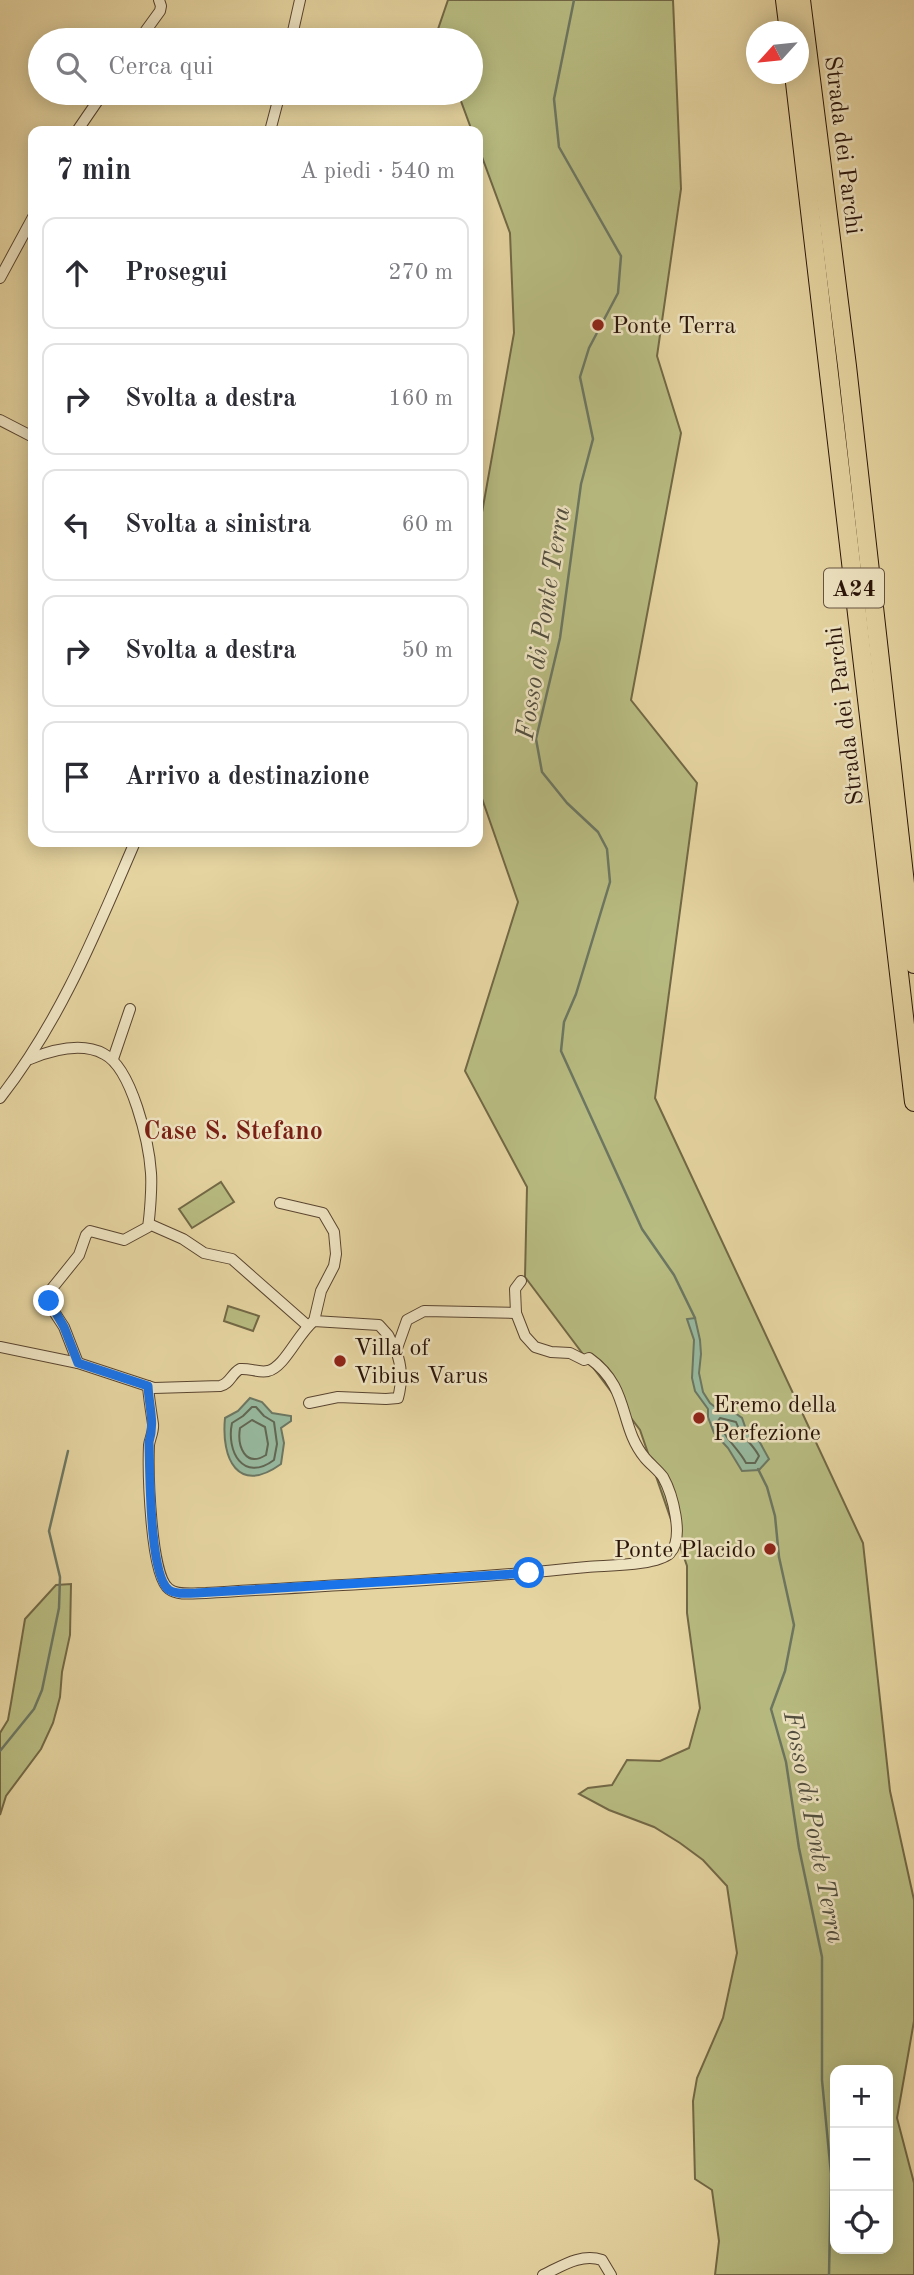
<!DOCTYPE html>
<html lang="it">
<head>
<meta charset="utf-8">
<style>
  :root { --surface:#fff; --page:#f2f2f3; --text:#2b2b33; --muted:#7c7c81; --line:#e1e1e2 }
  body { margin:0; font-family:"Old Standard TT",serif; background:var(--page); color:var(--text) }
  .controls { position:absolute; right:21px; bottom:21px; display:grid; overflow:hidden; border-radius:14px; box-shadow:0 4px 18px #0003 }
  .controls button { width:63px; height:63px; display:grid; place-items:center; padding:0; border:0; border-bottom:2px solid var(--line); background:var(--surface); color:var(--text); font:35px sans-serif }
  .compass { position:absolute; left:746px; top:21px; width:63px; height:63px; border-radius:50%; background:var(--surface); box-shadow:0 4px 18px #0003; rotate:243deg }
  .stop { position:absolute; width:21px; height:21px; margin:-16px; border:5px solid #1a73e8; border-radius:50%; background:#fff }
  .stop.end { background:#1a73e8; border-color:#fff; box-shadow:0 2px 7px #0008 }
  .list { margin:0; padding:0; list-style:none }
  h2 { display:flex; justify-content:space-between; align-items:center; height:91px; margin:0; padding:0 28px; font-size:30px }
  h2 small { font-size:23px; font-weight:400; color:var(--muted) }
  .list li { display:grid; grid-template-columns:46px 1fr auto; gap:21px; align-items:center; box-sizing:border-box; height:112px; margin:0 14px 14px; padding:0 14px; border:2px solid var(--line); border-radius:14px }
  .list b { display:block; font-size:26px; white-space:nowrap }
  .list em { font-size:23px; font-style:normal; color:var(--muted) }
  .icon { flex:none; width:38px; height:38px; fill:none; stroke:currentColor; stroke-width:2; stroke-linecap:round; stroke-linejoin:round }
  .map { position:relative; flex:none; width:914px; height:2275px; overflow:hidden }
  .search { position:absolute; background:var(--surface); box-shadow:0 4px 18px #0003; left:28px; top:28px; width:455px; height:77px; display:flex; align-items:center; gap:18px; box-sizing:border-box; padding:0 24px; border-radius:38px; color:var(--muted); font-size:26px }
  .panel { position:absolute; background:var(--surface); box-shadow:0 4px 18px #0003; left:28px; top:126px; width:455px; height:721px; border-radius:14px }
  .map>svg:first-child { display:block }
  .green { fill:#b8bc81; stroke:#726846; stroke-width:2; fill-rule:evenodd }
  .water { fill:#97b99f; stroke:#6c7763; stroke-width:2 }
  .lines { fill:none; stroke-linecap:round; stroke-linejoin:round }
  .shore { stroke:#616754; stroke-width:2 }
  .stream { stroke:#6c7763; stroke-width:2.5 }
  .minor-casing { stroke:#5a4530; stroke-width:12 }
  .motorway-casing { stroke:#2b150a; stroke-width:20 }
  .minor { stroke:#eee3c1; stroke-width:10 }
  .motorway { stroke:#e5d4a0; stroke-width:18 }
  .route { stroke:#1a73e8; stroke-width:9 }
  .poi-dot { fill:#8f2418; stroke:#eee3c1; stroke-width:2.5 }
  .labels { text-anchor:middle; stroke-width:5; stroke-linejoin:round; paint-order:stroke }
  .shield { fill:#eee3c1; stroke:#665341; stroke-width:2 }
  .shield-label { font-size:23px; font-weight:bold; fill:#2b150a }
  .street-label { font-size:24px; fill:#2b150a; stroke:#eee3c1 }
  .poi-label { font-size:24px; fill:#2b150a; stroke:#eee3c1; text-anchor:start }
  .water-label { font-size:26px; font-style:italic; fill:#514e3e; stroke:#eee3c1 }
  .neighbourhood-label { font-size:26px; font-weight:bold; fill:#7a1f14; stroke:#eee3c1 }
</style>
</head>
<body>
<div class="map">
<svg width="914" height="2275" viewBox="0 0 914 2275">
  <rect width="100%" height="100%" fill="#e5d4a0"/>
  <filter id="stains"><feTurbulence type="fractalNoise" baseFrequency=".00286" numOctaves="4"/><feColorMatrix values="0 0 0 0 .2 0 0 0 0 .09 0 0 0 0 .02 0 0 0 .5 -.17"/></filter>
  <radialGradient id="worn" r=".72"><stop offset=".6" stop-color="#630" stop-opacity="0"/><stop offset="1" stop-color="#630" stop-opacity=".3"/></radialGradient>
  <g class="green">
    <path d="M448,0H673L681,189L657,356L681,433L631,700L697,783L655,1098L863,1543L890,1791L914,1900V2021L897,2118L914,2183V2275H715L719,2241L712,2190L695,2179L693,2101L697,2078L723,2018L737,1953L727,1886L703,1860L680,1843L654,1827L609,1810L579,1794L588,1788L612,1785L627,1760L660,1761L689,1748L700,1708L687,1613V1566L640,1430L525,1277L527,1187L465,1071L518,902L478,787V535L514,333L510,233L478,146V131H472L458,93H471V40H438L436,35ZM835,2070H888V2249H835Z"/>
    <polygon points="221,1182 234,1202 192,1228 179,1209"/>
    <polygon points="228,1306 259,1316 253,1331 224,1321"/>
    <polygon points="71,1584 70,1635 62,1672 60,1697 53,1723 41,1749 6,1796 0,1815 0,1733 8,1720 11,1703 25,1619 56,1585"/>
  </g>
  <g class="water">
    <polygon points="695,1318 700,1340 701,1354 699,1373 703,1392 710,1403 719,1410 735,1413 742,1418 747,1432 758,1439 769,1459 759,1470 742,1471 728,1448 714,1433 708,1417 708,1409 695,1391 692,1378 694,1340 687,1319"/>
    <path d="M250,1398L262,1402L272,1413L291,1416V1421L281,1428L284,1443L281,1464C238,1495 221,1459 225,1418L238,1411Z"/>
  </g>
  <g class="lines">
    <g class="shore">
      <path d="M256,1407L264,1416L274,1422L277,1444L274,1460C243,1483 226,1451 232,1423L243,1416L252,1407Z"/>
      <path d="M720,1418L736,1422C742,1439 751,1441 759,1456L755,1463H746C738,1448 723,1437 718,1421Z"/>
      <path d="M252,1420L265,1427L268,1444L266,1455C245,1468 237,1446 240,1428Z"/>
    </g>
    <g class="stream">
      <polyline points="574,0 554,99 559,147 621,256 618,293 589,348 580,377 593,439 581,484 560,638 536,739 542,772 567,803 598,832 607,849 610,882 576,994 564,1022 561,1051 642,1229 674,1275 695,1318"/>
      <polyline points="758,1469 767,1487 775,1516 779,1557 794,1625 785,1671 771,1709 786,1762 799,1848 822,1957 822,2080 831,2174 829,2275"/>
      <polyline points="0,1751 34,1709 42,1690 59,1608 60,1577 49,1531 68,1451"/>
    </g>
    <defs>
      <g id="minor">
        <polyline points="139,40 160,11 161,6 159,0"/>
        <polyline points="291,40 300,0"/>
        <polyline points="77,131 103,93"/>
        <polyline points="270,131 280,93"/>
        <polyline points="0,278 33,217"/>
        <polyline points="0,420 33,437"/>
        <path d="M30,1059C52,1050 82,1042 104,1054C132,1068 149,1143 151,1173C152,1186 150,1214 148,1227L124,1240L90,1231L86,1235L79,1255L50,1291L51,1307L64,1327L78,1363"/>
        <polyline points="113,1059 130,1009"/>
        <path d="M0,1098C61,1020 96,932 135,842"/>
        <polyline points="280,1203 323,1213 334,1232 336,1254 334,1266 321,1291 314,1321"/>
        <polyline points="149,1224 183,1239 204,1253 232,1259 308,1326"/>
        <path d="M0,1347L78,1363L154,1388L220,1386C230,1384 231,1374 240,1369C250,1368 258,1373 268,1371C285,1367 298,1333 314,1321L379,1325L388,1335L396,1351L407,1320L424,1311L516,1313L515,1289L521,1281"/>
        <path d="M148,1386C149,1399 151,1411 153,1424C154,1431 150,1438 149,1445C148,1469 150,1576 169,1589C178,1596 195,1593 206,1593C333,1585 460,1580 587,1567C606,1565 656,1566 670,1553C685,1538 672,1493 663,1477C658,1470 651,1465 645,1458C618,1425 631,1388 589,1358L584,1360L570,1353L551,1352L535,1347L525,1336L516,1313"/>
        <path d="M309,1403L338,1397L386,1399L398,1398C402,1383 402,1366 396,1351"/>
        <path d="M543,2275C562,2266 581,2253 602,2260L611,2275"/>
      </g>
      <g id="motorway">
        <polyline points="785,0 789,32"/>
        <polyline points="801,0 847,366 914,964"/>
        <polyline points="794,74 914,1102"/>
      </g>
    </defs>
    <use href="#minor" class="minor-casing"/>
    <use href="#motorway" class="motorway-casing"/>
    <use href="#minor" class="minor"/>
    <use href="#motorway" class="motorway"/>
  </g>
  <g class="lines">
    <path class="route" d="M49,1301L64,1327L78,1363L148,1386C149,1406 155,1423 149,1442C150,1468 149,1576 169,1590C177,1595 188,1593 196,1593L529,1573"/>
  </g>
  <g class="poi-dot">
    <circle cx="598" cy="325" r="7"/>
    <circle cx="340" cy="1361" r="7"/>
    <circle cx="699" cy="1418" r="7"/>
    <circle cx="770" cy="1549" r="7"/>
  </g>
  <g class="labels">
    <rect class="shield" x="824" y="568.5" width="60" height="39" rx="5"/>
    <g class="shield-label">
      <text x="854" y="596">A24</text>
    </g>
    <g class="street-label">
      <text transform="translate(844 145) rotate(83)" y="8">Strada dei Parchi</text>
      <text transform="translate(844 716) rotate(-97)" y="8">Strada dei Parchi</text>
    </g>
    <g class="poi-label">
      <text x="612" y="333">Ponte Terra</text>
      <text x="354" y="1355">Villa of<tspan x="354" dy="28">Vibius Varus</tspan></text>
      <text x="713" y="1412">Eremo della<tspan x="713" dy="28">Perfezione</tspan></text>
      <text x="756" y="1557" text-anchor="end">Ponte Placido</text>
    </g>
    <g class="water-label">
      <text transform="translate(542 623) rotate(-81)" y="9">Fosso di Ponte Terra</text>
      <text transform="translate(815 1827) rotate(79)" y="9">Fosso di Ponte Terra</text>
    </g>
    <g class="neighbourhood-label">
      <text x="233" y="1139">Case S. Stefano</text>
    </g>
  </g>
  <rect width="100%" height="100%" filter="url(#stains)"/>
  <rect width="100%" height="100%" fill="url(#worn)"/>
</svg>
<div class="controls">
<button>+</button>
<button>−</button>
<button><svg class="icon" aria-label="locate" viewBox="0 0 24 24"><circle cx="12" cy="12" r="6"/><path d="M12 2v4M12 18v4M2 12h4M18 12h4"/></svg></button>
</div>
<svg class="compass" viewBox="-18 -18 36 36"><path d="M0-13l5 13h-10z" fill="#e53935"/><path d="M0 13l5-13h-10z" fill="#7c7c81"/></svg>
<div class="stop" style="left:529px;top:1573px"></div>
<div class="stop end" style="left:49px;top:1301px"></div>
<div class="search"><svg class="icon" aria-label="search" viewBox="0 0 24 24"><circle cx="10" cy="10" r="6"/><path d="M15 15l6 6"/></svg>Cerca qui</div>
<section class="panel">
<h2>7 min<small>A piedi · 540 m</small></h2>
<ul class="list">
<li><svg class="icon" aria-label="ahead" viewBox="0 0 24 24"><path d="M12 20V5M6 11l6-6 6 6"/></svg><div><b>Prosegui</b></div><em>270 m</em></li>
<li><svg class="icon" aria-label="right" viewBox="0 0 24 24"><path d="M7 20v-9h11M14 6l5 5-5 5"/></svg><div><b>Svolta a destra</b></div><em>160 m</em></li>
<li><svg class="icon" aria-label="left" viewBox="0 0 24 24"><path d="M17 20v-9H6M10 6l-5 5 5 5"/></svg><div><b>Svolta a sinistra</b></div><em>60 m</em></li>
<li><svg class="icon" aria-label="right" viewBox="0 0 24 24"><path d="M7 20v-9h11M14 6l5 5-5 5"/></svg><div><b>Svolta a destra</b></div><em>50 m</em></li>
<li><svg class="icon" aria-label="arrive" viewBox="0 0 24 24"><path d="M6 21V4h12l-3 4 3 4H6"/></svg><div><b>Arrivo a destinazione</b></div></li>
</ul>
</section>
</div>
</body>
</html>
